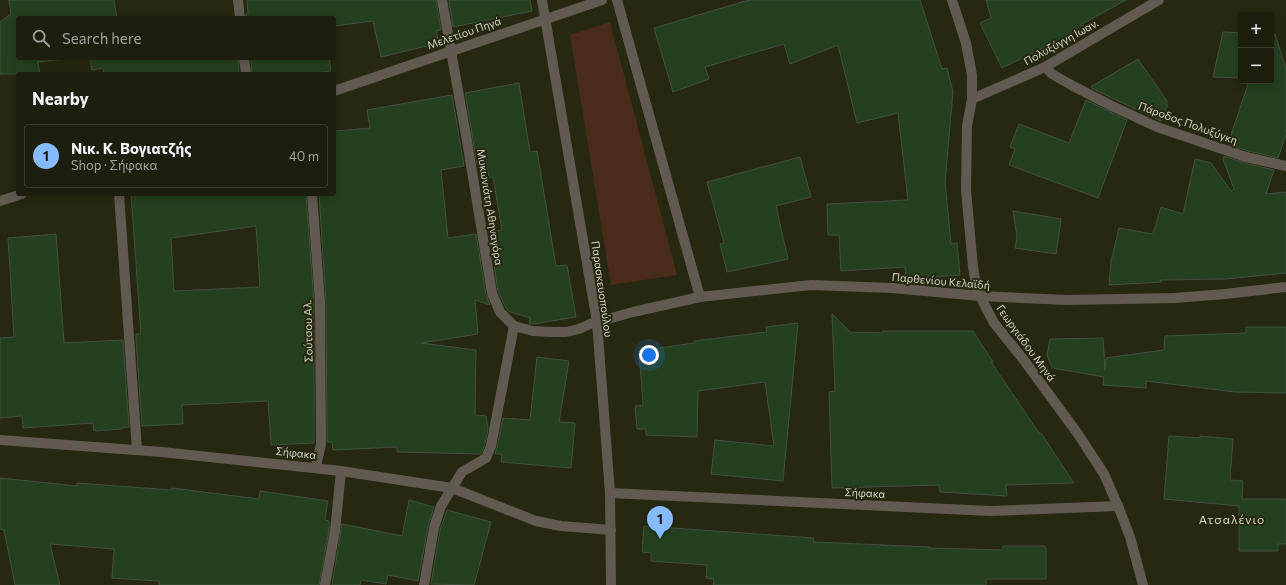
<!DOCTYPE html>
<html lang="en">
<head>
<meta charset="utf-8">
<style>
  :root { --surface:#1d1e0d; --page:#252716; --text:#f1f3f6; --muted:#a0a29d; --line:#3b3c2e; --accent:#86bbfb }
  body { margin:0; font-family:Commissioner,sans-serif; background:var(--page); color:var(--text) }
  .controls { position:absolute; right:12px; top:12px; display:grid; overflow:hidden; border-radius:4px; box-shadow:0 2px 10px #0003 }
  .controls button { width:36px; height:36px; display:grid; place-items:center; padding:0; border:0; border-bottom:1px solid var(--line); background:var(--surface); color:var(--text); font:20px sans-serif }
  .you { position:absolute; left:649px; top:355px; width:14px; height:14px; margin:-10px; border:3px solid #fff; border-radius:50%; background:#1a73e8; box-shadow:0 0 0 6px #1a73e833 }
  .badge { display:grid; place-items:center; width:26px; height:26px; border-radius:50%; background:var(--accent); color:#111; font-size:13px; font-weight:700 }
  .pin { position:absolute; translate:-50% -33px; filter:drop-shadow(0 1px 2px #0008) }
  .pin::after { content:''; position:absolute; top:21px; width:14px; height:12px; background:inherit; clip-path:polygon(0 0,100% 0,50% 100%) }
  .list { margin:0; padding:0; list-style:none }
  h2 { display:flex; justify-content:space-between; align-items:center; height:52px; margin:0; padding:0 16px; font-size:17px }
  h2 small { font-size:13px; font-weight:400; color:var(--muted) }
  .list li { display:grid; grid-template-columns:26px 1fr auto; gap:12px; align-items:center; box-sizing:border-box; height:64px; margin:0 8px 8px; padding:0 8px; border:1px solid var(--line); border-radius:4px }
  .list b { display:block; font-size:15px; white-space:nowrap }
  .list p { margin:0; font-size:13px; white-space:nowrap; color:var(--muted) }
  .list em { font-size:13px; font-style:normal; color:var(--muted) }
  .icon { flex:none; width:22px; height:22px; fill:none; stroke:currentColor; stroke-width:2; stroke-linecap:round; stroke-linejoin:round }
  .map { position:relative; flex:none; width:1286px; height:585px; overflow:hidden }
  .search { position:absolute; background:var(--surface); box-shadow:0 2px 10px #0003; left:16px; top:16px; width:320px; height:44px; display:flex; align-items:center; gap:10px; box-sizing:border-box; padding:0 14px; border-radius:4px; color:var(--muted); font-size:15px }
  .panel { position:absolute; background:var(--surface); box-shadow:0 2px 10px #0003; left:16px; top:72px; width:320px; height:124px; border-radius:4px }
  .map>svg:first-child { display:block }
  .green { fill:#482b18 }
  .building { fill:#25401f; stroke:#41513d; fill-rule:evenodd }
  .lines { fill:none; stroke-linecap:round; stroke-linejoin:round }
  .street { stroke:#605a50; stroke-width:10 }
  .labels { text-anchor:middle; stroke-width:4; stroke-linejoin:round; paint-order:stroke }
  .street-label { font-size:11px; fill:#d2d3c5; stroke:#272811 }
  .neighbourhood-label { font-size:12px; letter-spacing:1px; fill:#d9dcbf; stroke:#272811 }
</style>
</head>
<body>
<div class="map">
<svg width="1286" height="585" viewBox="0 0 1286 585">
  <rect width="100%" height="100%" fill="#272811"/>
  <polygon class="green" points="610,22 677,275 611,285 570,35"/>
  <g class="building">
    <polygon points="9,0 114,0 117,18 18,18 18,58 74,58 38,62 40,74 0,74 0,22 11,14"/>
    <polygon points="247,0 436,0 441,30 436,31 439,43 381,57 373,21 334,26 334,18 246,18 246,14 248,14"/>
    <polygon points="449,0 530,0 532,11 453,27"/>
    <polygon points="749,0 920,0 942,69 947,68 953,92 945,182 951,244 957,243 960,275 906,279 905,267 841,271 839,235 828,235 827,204 908,200 898,113 857,123 838,45 790,64 784,44 705,67 709,79 673,92 654,28"/>
    <polygon points="986,0 1126,0 1080,25 1088,26 1002,68 980,23 991,18"/>
    <polygon points="1223,32 1241,33 1241,78 1213,77"/>
    <polygon points="1271,34 1275,34 1286,69 1286,134 1278,158 1248,151 1228,144 1249,81 1271,81"/>
    <polygon points="90,58 238,58 239,74 104,74 103,68 92,70"/>
    <polygon points="251,58 329,58 331,71 308,74 252,74"/>
    <polygon points="1138,59 1167,101 1167,107 1161,121 1091,88 1092,86"/>
    <polygon points="519,83 530,152 537,151 556,266 567,265 576,317 533,324 529,323 530,318 508,311 506,308 498,291 489,232 502,230 493,177 489,178 486,162 477,164 465,93"/>
    <polygon points="452,95 464,166 441,170 448,238 476,234 486,294 490,305 475,300 478,334 421,343 476,350 475,415 486,416 488,429 485,444 481,454 397,452 397,447 333,450 332,442 327,442 326,302 319,194 334,194 334,131 370,128 367,110"/>
    <polygon points="1086,100 1127,120 1098,198 1009,165 1015,149 1010,147 1019,124 1069,143"/>
    <polygon points="1224,156 1245,163 1274,170 1266,194 1286,192 1286,273 1225,279 1161,280 1161,282 1109,285 1111,261 1119,228 1153,234 1161,207 1183,214 1195,159 1211,163 1231,191 1234,189 1223,159"/>
    <polygon points="800,157 811,197 776,206 788,259 727,272 720,244 724,243 707,182"/>
    <path d="M131,194H306L314,302V443L271,445L268,401L182,405L183,424L142,426L136,339V334H141ZM256,226L260,287L174,291L171,238Z"/>
    <polygon points="1013,211 1061,219 1056,254 1015,248 1017,237"/>
    <polygon points="56,234 64,343 123,340 129,427 121,428 121,429 94,431 93,423 23,428 22,416 0,418 0,338 14,337 8,238"/>
    <polygon points="832,314 850,332 883,333 883,331 973,331 993,362 991,362 1039,433 1041,433 1074,483 1006,485 1007,496 940,492 939,485 832,488 829,392 835,391"/>
    <polygon points="798,323 783,481 711,474 715,440 774,446 765,382 698,391 697,437 646,435 646,429 637,429 635,406 643,405 639,351 694,343 694,341 767,332 766,327"/>
    <polygon points="1246,327 1286,327 1286,393 1235,392 1146,381 1146,388 1103,385 1104,377 1052,368 1047,355 1050,339 1103,338 1105,371 1106,358 1164,350 1165,336 1246,333"/>
    <polygon points="537,357 569,361 559,422 575,423 571,468 501,462 502,454 495,454 497,447 503,418 530,420"/>
    <polygon points="1169,436 1200,438 1200,436 1233,439 1230,480 1243,481 1242,499 1286,499 1286,544 1278,544 1278,551 1239,551 1239,506 1164,499"/>
    <polygon points="0,478 77,486 77,483 171,490 172,488 259,499 260,491 328,501 325,520 329,521 329,530 319,585 159,585 159,581 112,578 114,549 50,544 60,585 15,585 4,530 0,529"/>
    <polygon points="409,500 434,507 428,527 418,581 388,575 386,584 361,580 360,585 332,585 342,524 402,536"/>
    <polygon points="447,510 491,522 474,585 431,584 440,530"/>
    <polygon points="644,526 814,538 813,542 930,547 930,548 1003,550 1003,546 1046,546 1046,579 986,579 986,585 713,585 714,579 706,578 707,565 651,561 651,553 642,552"/>
  </g>
  <g class="lines">
    <g class="street">
      <polyline points="238,0 240,18"/>
      <polyline points="442,0 467,141 492,293 500,312 514,326 533,331 550,332 566,332 579,329 590,324 633,312 700,297 811,285 892,288 980,296 1067,300 1175,298 1225,294 1286,287"/>
      <polyline points="542,0 597,322 610,493 611,585"/>
      <polyline points="617,0 700,297"/>
      <polyline points="952,0 966,43 972,75 972,99 967,126 966,190 973,267 976,285 980,296 994,323 1023,359 1078,434 1104,474 1118,506 1130,537 1143,585"/>
      <polyline points="244,58 246,74"/>
      <polyline points="1045,67 1052,74 1073,86 1112,106 1157,127 1246,157 1286,166"/>
      <polyline points="334,91 602,0"/>
      <polyline points="972,99 1045,67 1159,0"/>
      <polyline points="119,194 137,450"/>
      <polyline points="312,194 320,302 321,444 316,467"/>
      <polyline points="0,201 22,194"/>
      <polyline points="0,440 162,452 341,471 452,488 536,521 561,526 611,530"/>
      <polyline points="610,493 990,511 1118,506"/>
      <polyline points="325,585 335,531 341,471"/>
      <polyline points="424,585 434,528 441,506 462,472 486,458 491,446 514,326"/>
    </g>
  </g>
  <g class="labels">
    <g class="street-label">
      <text transform="translate(464 33) rotate(-19)" y="4">Μελετίου Πηγά</text>
      <text transform="translate(1061 42) rotate(-29)" y="4">Πολυξύγγη Ιωαν.</text>
      <text transform="translate(1188 123) rotate(20)" y="4">Πάροδος Πολυξύγκη</text>
      <text transform="translate(490 207) rotate(81)" y="4">Μυκωνιάτη Αθηναγόρα</text>
      <text transform="translate(941 281) rotate(5)" y="4">Παρθενίου Κελαϊδή</text>
      <text transform="translate(602 289) rotate(82)" y="4">Παρασκευοπούλου</text>
      <text transform="translate(308 331) rotate(-91)" y="4">Σούτσου Αλ.</text>
      <text transform="translate(1026 343) rotate(54)" y="4">Γεωργιάδου Μηνά</text>
      <text transform="translate(296 453) rotate(6)" y="4">Σήφακα</text>
      <text transform="translate(865 493) rotate(3)" y="4">Σήφακα</text>
    </g>
    <g class="neighbourhood-label">
      <text x="1232" y="524">Ατσαλένιο</text>
    </g>
  </g>
</svg>
<div class="controls">
<button>+</button>
<button>−</button>
</div>
<div class="you"></div>
<div class="pin badge" style="left:660px;top:539px">1</div>
<div class="search"><svg class="icon" aria-label="search" viewBox="0 0 24 24"><circle cx="10" cy="10" r="6"/><path d="M15 15l6 6"/></svg>Search here</div>
<section class="panel">
<h2>Nearby<small></small></h2>
<ul class="list">
<li><span class="badge">1</span><div><b>Νικ. Κ. Βογιατζής</b><p>Shop · Σήφακα</p></div><em>40 m</em></li>
</ul>
</section>
</div>
</body>
</html>
